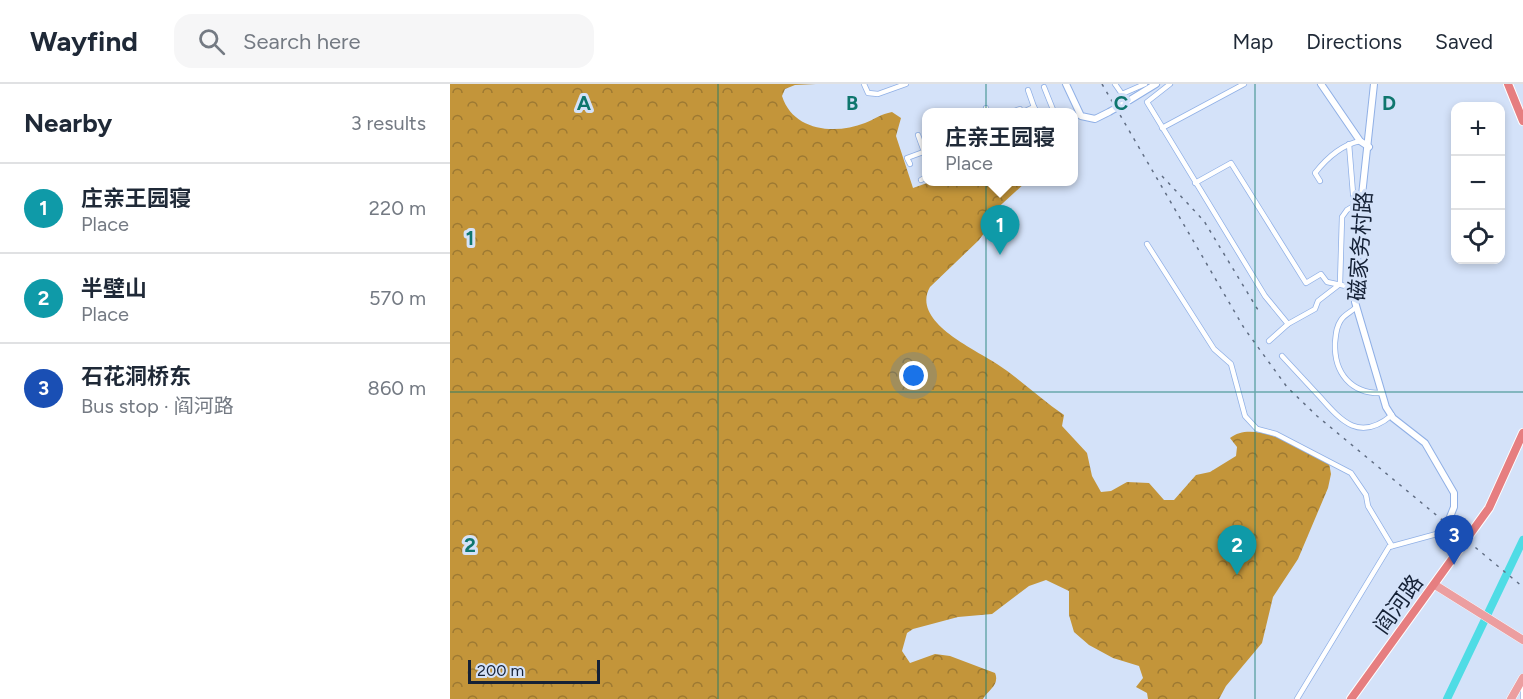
<!DOCTYPE html>
<html lang="en">
<head>
<meta charset="utf-8">
<style>
  :root { --surface:#fff; --page:#f6f6f7; --text:#1f2937; --muted:#747a83; --line:#e0e1e3; --accent:#9d7422 }
  body { margin:0; font-family:Figtree,"Noto Sans SC",sans-serif; background:var(--page); color:var(--text) }
  .controls { position:absolute; right:18px; top:18px; display:grid; overflow:hidden; border-radius:12px; box-shadow:0 3px 9px #0003 }
  .controls button { width:54px; height:54px; display:grid; place-items:center; padding:0; border:0; border-bottom:2px solid var(--line); background:var(--surface); color:var(--text); font:30px sans-serif }
  .scale { position:absolute; left:18px; bottom:15px; width:132px; box-sizing:border-box; padding-left:6px; border:3px solid #152136; border-top:0; font-size:16px; line-height:21px; white-space:nowrap; color:#152136; -webkit-text-stroke:4px #d4e2f9; paint-order:stroke }
  .you { position:absolute; left:464px; top:292px; width:21px; height:21px; margin:-15px; border:4px solid #fff; border-radius:50%; background:#1a73e8; box-shadow:0 0 0 9px #1a73e833 }
  .badge { display:grid; place-items:center; width:39px; height:39px; border-radius:50%; background:var(--accent); color:#fff; font-size:20px; font-weight:700 }
  .pin { position:absolute; translate:-50% -50px; filter:drop-shadow(0 2px 3px #0008) }
  .pin::after { content:''; position:absolute; top:32px; width:21px; height:18px; background:inherit; clip-path:polygon(0 0,100% 0,50% 100%) }
  .popup { position:absolute; left:472px; top:24px; width:156px; height:78px; box-sizing:border-box; display:grid; place-content:center; border-radius:12px; background:var(--surface); filter:drop-shadow(0 2px 4px #0005); font-size:20px; white-space:nowrap; color:var(--muted) }
  .popup b { font-size:22px; color:var(--text) }
  .popup::after { content:''; position:absolute; left:50%; top:100%; margin-left:-12px; border:12px solid transparent; border-top-color:var(--surface) }
  .list { margin:0; padding:0; list-style:none }
  h2 { display:flex; justify-content:space-between; align-items:center; height:78px; margin:0; padding:0 24px; font-size:26px }
  h2 small { font-size:20px; font-weight:400; color:var(--muted) }
  .list li { display:grid; grid-template-columns:39px 1fr auto; gap:18px; align-items:center; box-sizing:border-box; height:90px; padding:0 24px; border-top:2px solid var(--line) }
  .list b { display:block; font-size:22px; white-space:nowrap }
  .list p { margin:0; font-size:20px; white-space:nowrap; color:var(--muted) }
  .list em { font-size:20px; font-style:normal; color:var(--muted) }
  .icon { flex:none; width:33px; height:33px; fill:none; stroke:currentColor; stroke-width:2; stroke-linecap:round; stroke-linejoin:round }
  .map { position:relative; flex:none; width:1073px; height:615px; overflow:hidden }
  header { display:flex; align-items:center; gap:36px; box-sizing:border-box; height:84px; padding:0 30px; background:var(--surface); border-bottom:2px solid var(--line) }
  header strong { font-size:28px }
  nav { display:flex; gap:33px; margin-inline-start:auto; font-size:21px }
  .search { width:420px; height:54px; background:var(--page); display:flex; align-items:center; gap:15px; box-sizing:border-box; padding:0 21px; border-radius:18px; color:var(--muted); font-size:22px }
  main { display:flex }
  aside { flex:1; background:var(--surface) }
  .map>svg:first-child { display:block }
  .forest { fill:url(#forest-crowns) }
  .lines { fill:none; stroke-linecap:round; stroke-linejoin:round }
  .river { stroke:#4fdce5; stroke-width:8 }
  .minor-casing { stroke:#90b0e6; stroke-width:6 }
  .tertiary-casing { stroke:#90b0e6; stroke-width:8 }
  .primary-casing { stroke:#fff; stroke-width:9 }
  .trunk-casing { stroke:#fff; stroke-width:10 }
  .minor { stroke:#fff; stroke-width:4.5 }
  .tertiary { stroke:#fff; stroke-width:6 }
  .primary { stroke:#ec9ea0; stroke-width:8 }
  .trunk { stroke:#e67e80; stroke-width:8 }
  .rail { stroke:#616e84; stroke-width:1.5; stroke-dasharray:3 6; stroke-linecap:butt }
  .tertiary-bridge-casing { stroke:#90b0e6; stroke-width:8; stroke-linecap:butt }
  .tertiary-bridge { stroke:#fff; stroke-width:6 }
  .grid { fill:none; stroke:#0f766e; stroke-width:1.5; stroke-opacity:0.55 }
  .labels { text-anchor:middle; stroke-width:6; stroke-linejoin:round; paint-order:stroke }
  .street-label { font-size:22px; fill:#152136; stroke:#d4e2f9 }
  .grid-label { font-size:20px; text-anchor:middle; font-weight:bold; fill:#0f766e; stroke:#d4e2f9; stroke-width:6; stroke-linejoin:round; paint-order:stroke }
</style>
</head>
<body>
<header>
<strong>Wayfind</strong>
<div class="search"><svg class="icon" aria-label="search" viewBox="0 0 24 24"><circle cx="10" cy="10" r="6"/><path d="M15 15l6 6"/></svg>Search here</div>
<nav><a>Map</a><a>Directions</a><a>Saved</a></nav>
</header>
<main>
<aside>
<h2>Nearby<small>3 results</small></h2>
<ul class="list">
<li><span class="badge" style="background:#0f9aa8">1</span><div><b>庄亲王园寝</b><p>Place</p></div><em>220 m</em></li>
<li><span class="badge" style="background:#0f9aa8">2</span><div><b>半壁山</b><p>Place</p></div><em>570 m</em></li>
<li><span class="badge" style="background:#1a4fb4">3</span><div><b>石花洞桥东</b><p>Bus stop · 阎河路</p></div><em>860 m</em></li>
</ul>
</aside>
<div class="map">
<svg width="1073" height="615" viewBox="0 0 1073 615">
  <defs>
    <pattern id="forest-crowns" width="20" height="18" patternUnits="userSpaceOnUse" patternTransform="scale(1.5)"><rect width="20" height="18" fill="#c3953a"/><path d="M2 6a3 3 0 1 1 6 0M12 15a3 3 0 1 1 6 0" fill="none" stroke="#9d7932"/></pattern>
  </defs>
  <rect width="100%" height="100%" fill="#d4e2f9"/>
  <path class="forest" d="M0,0H366L345,1L335,5L332,12C343,47 385,51 415,39C425,35 431,30 442,28L451,34L446,52L463,104L480,98H576L541,130L537,145L529,156L480,203C460,238 527,266 547,280C570,295 591,315 614,331L612,342L637,369L642,392L651,408L661,407L677,398L699,399L714,416H724L746,391L760,388L786,372L787,363L780,354C805,334 855,367 879,379L881,390L878,404L848,475L823,513L812,559L776,602L769,615H698L697,609L686,603L693,594L689,582L663,574L639,561L624,548L619,531V507L596,496L579,502L542,530L508,533L463,545L457,549L452,567L460,579L485,570L500,572L545,589C550,601 538,606 533,615H0Z"/>
  <g class="lines">
    <polyline class="river" points="997,615 1073,456"/>
    <defs>
      <g id="minor">
        <polyline points="414,0 418,9 428,10 456,0"/>
        <polyline points="665,0 672,10 695,0"/>
        <polyline points="720,0 697,18 815,212 838,240"/>
        <polyline points="594,3 604,28"/>
        <polyline points="578,6 584,23"/>
        <polyline points="536,24 537,28"/>
        <polyline points="562,28 570,25 571,28"/>
        <polyline points="573,28 584,23 587,28"/>
        <polyline points="624,33 629,31"/>
        <polyline points="712,44 794,0"/>
        <polyline points="468,51 476,73"/>
        <polyline points="899,60 904,122"/>
        <polyline points="460,80 457,74 476,67"/>
        <polyline points="471,96 476,93"/>
        <path d="M870,97L865,89C876,75 891,61 910,57"/>
        <polyline points="745,99 781,79 856,199 871,190 877,198 905,204"/>
        <polyline points="697,160 764,265 781,280 795,332 807,345 826,350 901,389 916,411 918,422 942,462"/>
        <path d="M905,224C901,228 894,231 891,236C886,243 886,250 885,259C884,289 901,310 932,309"/>
        <polyline points="819,257 838,240 865,225 868,217 890,200 892,133 897,126 912,117"/>
        <path d="M832,272C845,286 857,299 870,313C892,338 910,358 942,331"/>
        <polyline points="847,615 939,463 994,448"/>
        <polyline points="1073,615 1073,605"/>
      </g>
      <g id="tertiary">
        <polyline points="616,0 631,32 645,35 659,28"/>
        <polyline points="871,0 910,57 919,63"/>
        <polyline points="924,0 909,139 905,218 936,323 943,334 975,359 1004,409 1004,423 994,448 1012,463"/>
        <polyline points="675,19 706,0"/>
      </g>
      <g id="primary">
        <polyline points="985,501 1073,556"/>
        <polyline points="1061,615 1073,594"/>
      </g>
      <g id="trunk">
        <polyline points="1058,0 1073,37"/>
        <polyline points="901,615 1039,424 1073,349"/>
      </g>
    </defs>
    <use href="#minor" class="minor-casing"/>
    <use href="#tertiary" class="tertiary-casing"/>
    <use href="#primary" class="primary-casing"/>
    <use href="#trunk" class="trunk-casing"/>
    <use href="#minor" class="minor"/>
    <use href="#tertiary" class="tertiary"/>
    <use href="#primary" class="primary"/>
    <use href="#trunk" class="trunk"/>
    <g class="rail">
      <polyline points="652,0 794,244 837,303 867,332 1073,503"/>
      <polyline points="712,92 754,137 808,226"/>
    </g>
    <defs>
      <polyline id="tertiary-bridge" points="659,28 675,19"/>
    </defs>
    <use href="#tertiary-bridge" class="tertiary-bridge-casing"/>
    <use href="#tertiary-bridge" class="tertiary-bridge"/>
  </g>
  <path class="grid" d="M268,0V615M536,0V615M805,0V615M0,308H1073"/>
  <g class="labels">
    <g class="street-label">
      <text transform="translate(910 162) rotate(-86)" y="8">磁家务村路</text>
      <text transform="translate(948 520) rotate(-54)" y="8">阎河路</text>
    </g>
  </g>
  <g class="grid-label">
    <text x="134" y="26">A</text>
    <text x="402" y="26">B</text>
    <text x="671" y="26">C</text>
    <text x="939" y="26">D</text>
    <text x="20" y="161">1</text>
    <text x="20" y="468">2</text>
  </g>
</svg>
<div class="controls">
<button>+</button>
<button>−</button>
<button><svg class="icon" aria-label="locate" viewBox="0 0 24 24"><circle cx="12" cy="12" r="6"/><path d="M12 2v4M12 18v4M2 12h4M18 12h4"/></svg></button>
</div>
<div class="scale">200 m</div>
<div class="you"></div>
<div class="pin badge" style="left:550px;top:171px;background:#0f9aa8">1</div>
<div class="popup"><b>庄亲王园寝</b>Place</div>
<div class="pin badge" style="left:787px;top:491px;background:#0f9aa8">2</div>
<div class="pin badge" style="left:1004px;top:481px;background:#1a4fb4">3</div>
</div>
</main>
</body>
</html>
